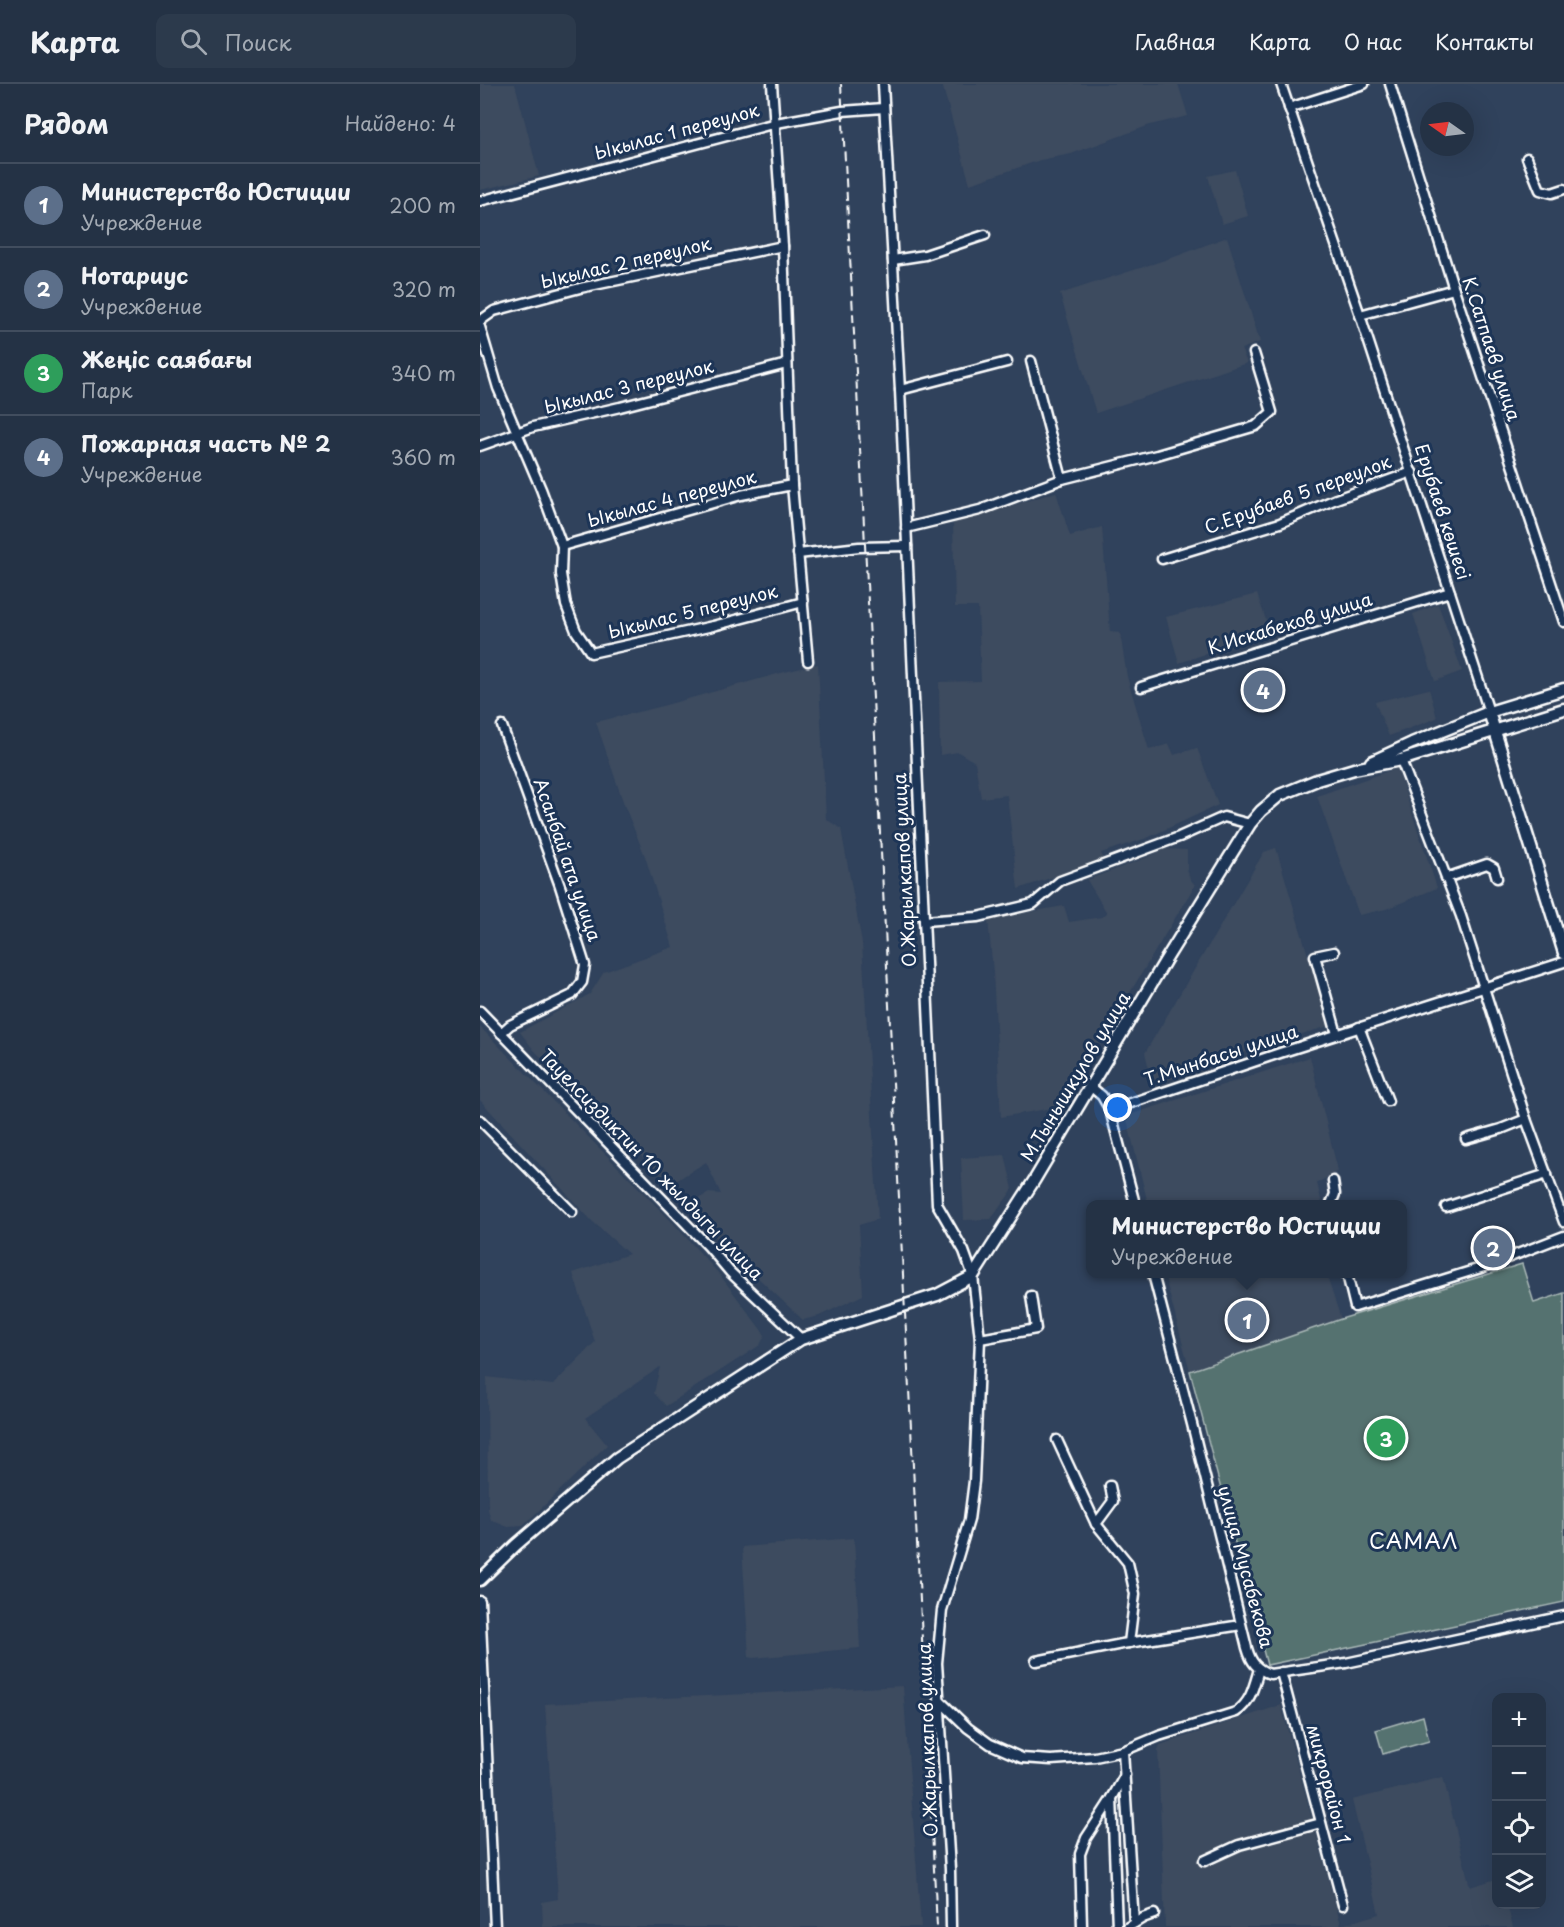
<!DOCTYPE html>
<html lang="ru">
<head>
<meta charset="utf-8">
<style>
  :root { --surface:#243245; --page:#2c3a4c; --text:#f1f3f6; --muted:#a3aab3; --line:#414d5e; --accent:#ff9aa2 }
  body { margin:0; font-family:"Playpen Sans",sans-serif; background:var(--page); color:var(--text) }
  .controls { position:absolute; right:18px; bottom:18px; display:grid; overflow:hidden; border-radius:12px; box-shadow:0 6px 24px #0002 }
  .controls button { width:54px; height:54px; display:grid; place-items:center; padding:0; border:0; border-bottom:2px solid var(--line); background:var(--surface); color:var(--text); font:30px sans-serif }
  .compass { position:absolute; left:940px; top:18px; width:54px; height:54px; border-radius:50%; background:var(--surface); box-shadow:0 6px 24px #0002; rotate:284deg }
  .you { position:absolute; left:638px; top:1024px; width:21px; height:21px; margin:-15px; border:4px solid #fff; border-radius:50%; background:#1a73e8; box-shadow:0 0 0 9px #1a73e833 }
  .badge { display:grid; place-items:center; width:39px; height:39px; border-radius:50%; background:var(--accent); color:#fff; font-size:20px; font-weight:700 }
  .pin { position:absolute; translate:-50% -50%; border:3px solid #fff; box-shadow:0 2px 6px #0006 }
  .popup { position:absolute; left:606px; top:1116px; width:321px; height:78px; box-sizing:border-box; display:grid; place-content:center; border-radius:12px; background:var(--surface); filter:drop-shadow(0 2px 4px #0005); font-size:20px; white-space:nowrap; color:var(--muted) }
  .popup b { font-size:22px; color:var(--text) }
  .popup::after { content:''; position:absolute; left:50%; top:100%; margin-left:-12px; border:12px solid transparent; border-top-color:var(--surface) }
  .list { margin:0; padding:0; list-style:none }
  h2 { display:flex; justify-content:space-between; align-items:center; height:78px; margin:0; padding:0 24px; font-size:26px }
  h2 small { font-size:20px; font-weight:400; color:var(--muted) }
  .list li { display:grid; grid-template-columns:39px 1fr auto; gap:18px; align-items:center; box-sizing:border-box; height:84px; padding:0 24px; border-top:2px solid var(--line) }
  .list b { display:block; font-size:22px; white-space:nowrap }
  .list p { margin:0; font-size:20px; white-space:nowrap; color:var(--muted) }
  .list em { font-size:20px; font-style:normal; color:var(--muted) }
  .icon { flex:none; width:33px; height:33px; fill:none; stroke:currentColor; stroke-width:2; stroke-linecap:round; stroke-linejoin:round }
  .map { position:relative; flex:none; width:1084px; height:1843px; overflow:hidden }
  header { display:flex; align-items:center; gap:36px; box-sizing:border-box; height:84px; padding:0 30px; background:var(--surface); border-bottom:2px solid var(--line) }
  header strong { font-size:28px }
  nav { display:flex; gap:33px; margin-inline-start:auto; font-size:21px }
  .search { width:420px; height:54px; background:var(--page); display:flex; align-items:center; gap:15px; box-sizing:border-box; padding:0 21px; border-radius:12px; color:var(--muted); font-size:22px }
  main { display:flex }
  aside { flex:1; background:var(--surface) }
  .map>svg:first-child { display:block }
  .built { fill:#3d4b5f }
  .green { fill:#55726f; stroke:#aab8b7; stroke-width:1.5 }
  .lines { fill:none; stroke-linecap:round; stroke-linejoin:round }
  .minor-casing { stroke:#fff; stroke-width:13 }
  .major-casing { stroke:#fff; stroke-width:15 }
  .minor { stroke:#1d3557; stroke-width:8 }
  .major { stroke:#1d3557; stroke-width:10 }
  .rail { stroke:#fff; stroke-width:2; stroke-dasharray:9 4.5; stroke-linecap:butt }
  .labels { text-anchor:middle; stroke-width:6; stroke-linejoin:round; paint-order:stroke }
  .street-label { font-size:18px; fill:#fff; stroke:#1d3557 }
  .quarter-label { font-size:21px; letter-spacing:1.5px; fill:#fff; stroke:#1d3557 }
</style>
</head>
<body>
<header>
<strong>Карта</strong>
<div class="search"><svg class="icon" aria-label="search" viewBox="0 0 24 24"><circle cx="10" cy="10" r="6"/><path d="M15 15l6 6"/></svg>Поиск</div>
<nav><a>Главная</a><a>Карта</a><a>О нас</a><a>Контакты</a></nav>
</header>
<main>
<aside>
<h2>Рядом<small>Найдено: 4</small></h2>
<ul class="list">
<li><span class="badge" style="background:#5c6f8a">1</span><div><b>Министерство Юстиции</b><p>Учреждение</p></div><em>200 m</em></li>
<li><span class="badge" style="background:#5c6f8a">2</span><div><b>Нотариус</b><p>Учреждение</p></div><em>320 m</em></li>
<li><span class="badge" style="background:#2e9e5b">3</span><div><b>Жеңіс саябағы</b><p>Парк</p></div><em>340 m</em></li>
<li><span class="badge" style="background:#5c6f8a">4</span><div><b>Пожарная часть № 2</b><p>Учреждение</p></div><em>360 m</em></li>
</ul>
</aside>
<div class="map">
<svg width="1084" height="1843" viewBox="0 0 1084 1843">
  <rect width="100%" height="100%" fill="#30425c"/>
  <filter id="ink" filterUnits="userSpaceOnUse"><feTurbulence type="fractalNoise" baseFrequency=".0167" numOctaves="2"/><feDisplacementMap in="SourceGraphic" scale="12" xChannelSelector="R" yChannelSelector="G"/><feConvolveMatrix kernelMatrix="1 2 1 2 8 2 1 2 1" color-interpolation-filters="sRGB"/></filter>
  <g filter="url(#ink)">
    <g class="built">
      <polygon points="0,0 35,0 59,92 0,106"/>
      <polygon points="462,0 698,0 708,32 670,41 591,70 560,76 490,100"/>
      <polygon points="755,86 768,132 742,140 728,92"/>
      <polygon points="747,153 780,258 761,265 767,279 616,329 580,210 697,172"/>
      <polygon points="576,408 590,452 622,443 630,548 640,549 647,593 669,666 689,660 694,671 717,664 738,721 667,754 621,769 624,776 538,805 527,711 501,714 495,678 478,668 460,671 459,598 501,597 498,523 475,523 473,439"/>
      <polygon points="777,510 790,548 699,579 686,533"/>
      <polygon points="958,520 982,587 955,597 933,530"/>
      <polygon points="338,580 346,735 361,745 382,859 398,1135 379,1141 383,1211 339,1232 323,1236 260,1177 205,1122 229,1109 241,1110 226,1078 191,1100 125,1038 54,966 40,948 110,910 124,888 193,863 165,772 145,723 116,638 175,624 297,590"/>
      <polygon points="949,605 957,634 909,652 895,618"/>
      <polygon points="917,684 957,804 906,825 879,831 837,712"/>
      <polygon points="796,764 849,942 795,958 673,1001 665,969 784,768"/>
      <polygon points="684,765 707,766 707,785 710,795 715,801 657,897 579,1023 521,1033 513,888 508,835 584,822 589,838 622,833 627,829 607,796 668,773"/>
      <polygon points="0,943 193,1139 240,1191 285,1251 280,1261 186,1322 174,1309 180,1283 105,1334 127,1361 43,1442 28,1443 11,1436 8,1425 7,1293 73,1301 115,1258 93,1189 149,1170 112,1137 0,1016"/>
      <polygon points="830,973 858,1087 837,1099 842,1120 668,1120 646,1032"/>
      <polygon points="525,1071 533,1105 511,1135 484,1136 481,1074"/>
      <polygon points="684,1190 846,1190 861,1235 710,1287"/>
      <polygon points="374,1454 380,1564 273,1574 269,1573 262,1463"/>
      <polygon points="423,1602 441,1843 63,1843 62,1818 78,1815 65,1620"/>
      <polygon points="801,1621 861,1841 899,1830 872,1716 963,1693 990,1803 1016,1795 1017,1820 1027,1821 1033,1843 685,1843 678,1666 680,1661"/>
    </g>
    <g class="green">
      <polygon points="1042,1180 1054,1219 1084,1209 1084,1518 787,1581 710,1287 861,1235"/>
      <polygon points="943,1632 949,1657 903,1670 896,1646"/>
    </g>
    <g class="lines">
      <defs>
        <g id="minor">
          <polyline points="292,0 303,162 312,401 328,577"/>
          <polyline points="403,0 420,306 457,1120 484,1167 493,1192 500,1255 494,1397 489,1436 462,1526 457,1579 470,1785 471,1843"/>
          <polyline points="801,0 880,231 1009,628"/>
          <polyline points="910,0 974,205 1084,538"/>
          <polyline points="809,24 884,0"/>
          <polyline points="1047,74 1060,106 1072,109 1084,105"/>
          <polyline points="0,117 296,39 362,27 404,24"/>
          <polyline points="413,176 445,171 505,151"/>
          <polyline points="880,231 974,205"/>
          <polyline points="0,237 14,227 100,204 303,162"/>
          <polyline points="0,243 18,304 61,405 82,462 81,490 86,521 96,547 111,569 233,542 323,518"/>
          <polyline points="551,277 582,395"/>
          <polyline points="420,306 527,278"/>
          <polyline points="0,362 53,343 140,323 307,280"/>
          <polyline points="426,444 500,426 582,395 677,371 776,342 792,328 774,269"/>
          <polyline points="82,462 261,411 312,401"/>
          <polyline points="318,470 379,463 427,462"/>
          <polyline points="682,475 800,439 856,415 932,388"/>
          <polyline points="661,603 970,508"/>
          <polyline points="921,676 981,832 1046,1035 1084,1138"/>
          <polyline points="966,794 1007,780 1014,784 1017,794"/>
          <polyline points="444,837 498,833 553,820 580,797 699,753 744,733 770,740"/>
          <polyline points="854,868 835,872 857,950"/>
          <polyline points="0,927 228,1162 250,1188 321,1255"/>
          <polyline points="879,943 908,1017"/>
          <polyline points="21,949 30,941 92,911 102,898 105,881 80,802 22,642"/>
          <polyline points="610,1002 622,1012 630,1026 800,969 1084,878"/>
          <polyline points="630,1026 655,1120"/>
          <polyline points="0,1036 92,1128"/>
          <polyline points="986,1055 1021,1045 1046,1035"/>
          <polyline points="851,1120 855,1110 853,1097"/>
          <polyline points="966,1123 1067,1090"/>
          <path d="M673,1190L712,1340L767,1564C771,1578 776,1585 790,1590L866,1579L1084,1532"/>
          <polyline points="867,1190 875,1223 1004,1183 1084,1152"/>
          <polyline points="500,1255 556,1245 551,1212"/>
          <polyline points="577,1356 616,1440 648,1479 655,1510 649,1559"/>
          <polyline points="616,1440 633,1417 630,1402"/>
          <polyline points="0,1517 15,1843"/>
          <polyline points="556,1577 642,1560 761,1541"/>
          <polyline points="801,1588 863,1821"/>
          <path d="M459,1616L488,1644L510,1660L542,1674L571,1676L615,1673L643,1667L679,1652L756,1628C771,1618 774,1602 779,1585"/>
          <polyline points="643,1667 654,1839"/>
          <polyline points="724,1777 759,1761 841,1739"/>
          <polyline points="602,1843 600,1770 606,1754 632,1714"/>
          <polyline points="637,1843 632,1714 645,1691"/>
          <polyline points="648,1843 663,1834 674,1830"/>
        </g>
        <g id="major">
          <polyline points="1009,628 1084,869"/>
          <polyline points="891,678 932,659 1009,628 1084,605"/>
          <polyline points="0,1496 36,1461 137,1374 321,1255 457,1211 493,1192 555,1095 685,877 770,740 781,727 800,711 837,696 874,685 921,676 1084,625"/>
        </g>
      </defs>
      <use href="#minor" class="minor-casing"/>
      <use href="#major" class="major-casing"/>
      <use href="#minor" class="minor"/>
      <use href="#major" class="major"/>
      <polyline class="rail" points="361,0 457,1843"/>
    </g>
  </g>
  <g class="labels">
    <g class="street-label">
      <text transform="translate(197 48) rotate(-15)" y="6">Ыкылас 1 переулок</text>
      <text transform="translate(146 179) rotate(-13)" y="6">Ыкылас 2 переулок</text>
      <text transform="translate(1011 265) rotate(72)" y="6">К.Сатпаев улица</text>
      <text transform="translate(149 303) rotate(-14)" y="6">Ыкылас 3 переулок</text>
      <text transform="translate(818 411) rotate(-20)" y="6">С.Ерубаев 5 переулок</text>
      <text transform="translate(192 415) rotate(-15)" y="6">Ыкылас 4 переулок</text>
      <text transform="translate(962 428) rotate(72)" y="6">Ерубаев көшесі</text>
      <text transform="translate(213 528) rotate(-14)" y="6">Ыкылас 5 переулок</text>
      <text transform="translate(810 540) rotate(-17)" y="6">К.Искабеков улица</text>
      <text transform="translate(87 776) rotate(71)" y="6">Асанбай ата улица</text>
      <text transform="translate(425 786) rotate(-93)" y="6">О.Жарылкапов улица</text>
      <text transform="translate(741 972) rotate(-18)" y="6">Т.Мынбасы улица</text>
      <text transform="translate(596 993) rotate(-59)" y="6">М.Тынышкулов улица</text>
      <text transform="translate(171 1081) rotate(46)" y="6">Тауелсиздиктин 10 жылдыгы улица</text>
      <text transform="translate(765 1483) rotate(75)" y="6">улица Мусабекова</text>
      <text transform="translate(448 1656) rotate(-92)" y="6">О.Жарылкапов улица</text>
      <text transform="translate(848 1700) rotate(75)" y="6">микрорайон 1</text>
    </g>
    <g class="quarter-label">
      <text x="934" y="1465">САМАЛ</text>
    </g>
  </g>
</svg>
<div class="controls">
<button>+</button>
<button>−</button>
<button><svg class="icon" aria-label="locate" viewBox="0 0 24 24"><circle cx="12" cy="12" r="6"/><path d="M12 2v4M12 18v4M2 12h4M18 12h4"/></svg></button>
<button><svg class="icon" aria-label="layers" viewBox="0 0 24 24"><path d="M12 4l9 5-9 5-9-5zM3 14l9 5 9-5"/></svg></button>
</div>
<svg class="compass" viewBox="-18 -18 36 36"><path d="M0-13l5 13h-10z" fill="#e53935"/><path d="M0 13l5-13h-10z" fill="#a3aab3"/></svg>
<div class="you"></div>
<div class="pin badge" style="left:767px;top:1236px;background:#5c6f8a">1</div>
<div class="popup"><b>Министерство Юстиции</b>Учреждение</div>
<div class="pin badge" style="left:1013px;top:1164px;background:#5c6f8a">2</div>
<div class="pin badge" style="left:906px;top:1354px;background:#2e9e5b">3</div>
<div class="pin badge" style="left:783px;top:606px;background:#5c6f8a">4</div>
</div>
</main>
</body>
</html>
